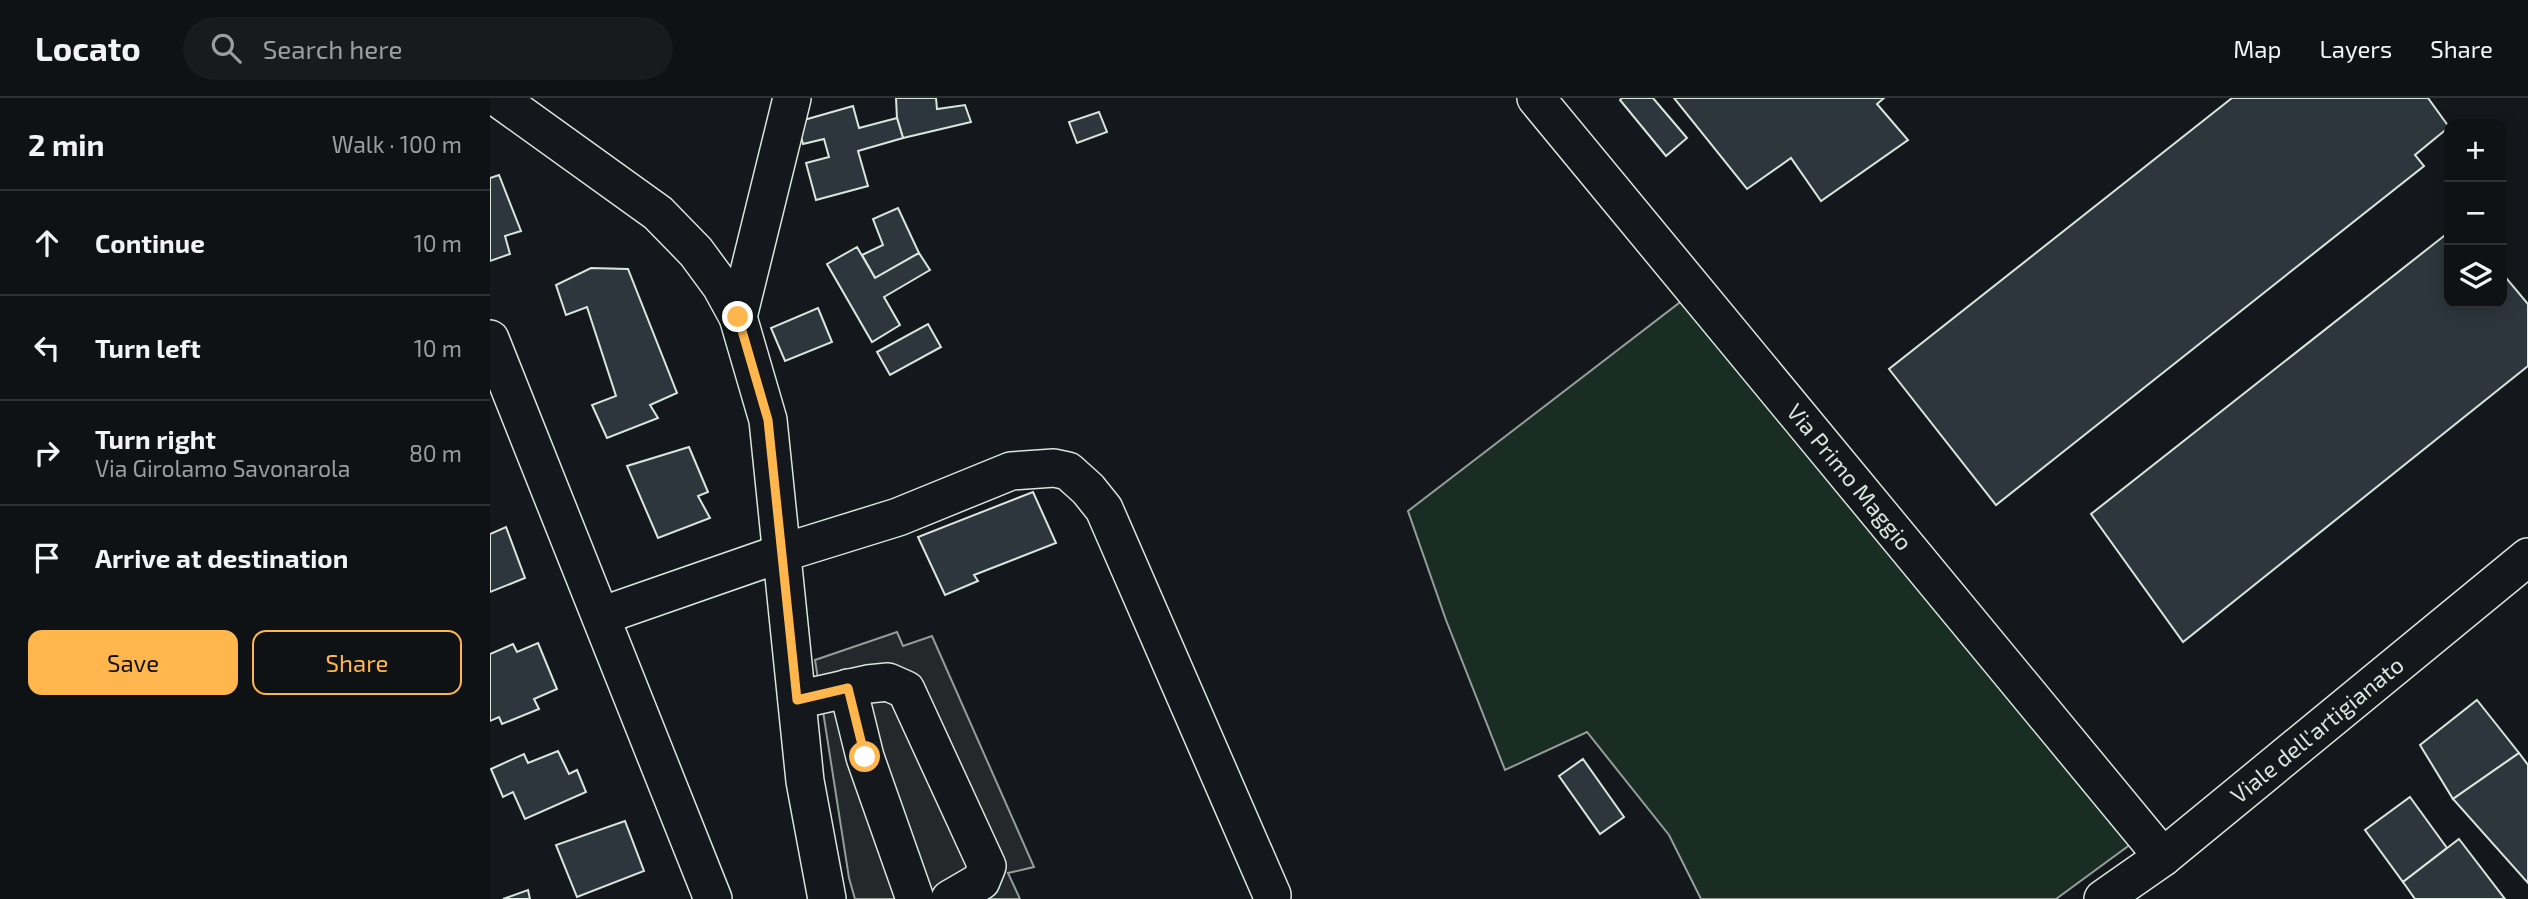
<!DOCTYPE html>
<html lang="en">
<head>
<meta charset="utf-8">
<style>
  :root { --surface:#0f1215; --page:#181b1e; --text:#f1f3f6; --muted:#9b9ea0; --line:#2f3234; --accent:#ffb74d }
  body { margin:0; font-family:"Exo 2",sans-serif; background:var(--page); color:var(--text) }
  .controls { position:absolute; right:21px; top:21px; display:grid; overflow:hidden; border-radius:14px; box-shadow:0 4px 18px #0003 }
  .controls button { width:63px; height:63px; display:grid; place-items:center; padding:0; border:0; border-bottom:2px solid var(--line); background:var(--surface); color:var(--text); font:35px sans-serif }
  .stop { position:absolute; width:21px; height:21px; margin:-16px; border:5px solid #ffb74d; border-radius:50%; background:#fff }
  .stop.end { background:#ffb74d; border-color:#fff; box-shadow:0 2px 7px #0008 }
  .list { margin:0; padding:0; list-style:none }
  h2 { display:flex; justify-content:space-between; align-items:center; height:91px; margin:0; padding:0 28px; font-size:30px }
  h2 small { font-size:23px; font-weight:400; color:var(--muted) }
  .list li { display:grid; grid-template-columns:46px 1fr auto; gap:21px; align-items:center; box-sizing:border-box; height:105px; padding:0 28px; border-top:2px solid var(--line) }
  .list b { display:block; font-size:26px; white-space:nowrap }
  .list p { margin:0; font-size:23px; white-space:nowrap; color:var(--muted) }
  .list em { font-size:23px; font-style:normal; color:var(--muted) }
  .actions { display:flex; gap:14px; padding:21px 28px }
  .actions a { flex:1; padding:16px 0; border:2px solid var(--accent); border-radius:14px; text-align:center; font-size:24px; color:var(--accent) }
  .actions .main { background:var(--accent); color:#111 }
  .icon { flex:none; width:38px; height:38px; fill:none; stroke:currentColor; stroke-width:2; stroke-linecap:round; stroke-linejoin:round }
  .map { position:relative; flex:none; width:2038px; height:801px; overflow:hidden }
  header { display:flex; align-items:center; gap:42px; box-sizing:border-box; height:98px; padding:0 35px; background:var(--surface); border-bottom:2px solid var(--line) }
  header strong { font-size:33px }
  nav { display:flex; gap:38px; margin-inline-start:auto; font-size:24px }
  .search { width:490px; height:63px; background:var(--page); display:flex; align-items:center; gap:18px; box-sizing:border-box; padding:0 24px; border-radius:38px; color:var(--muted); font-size:26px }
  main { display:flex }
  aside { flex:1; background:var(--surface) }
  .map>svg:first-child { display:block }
  .green { fill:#1a2d24; stroke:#939e99; stroke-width:2 }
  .parking { fill:#24282b; stroke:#939e99; stroke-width:2 }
  .building { fill:#2c363c; stroke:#d8e6dc; stroke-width:2 }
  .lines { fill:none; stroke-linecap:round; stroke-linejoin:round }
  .minor-casing { stroke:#d8e6dc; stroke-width:40 }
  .minor { stroke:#14181c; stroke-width:37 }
  .route { stroke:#ffb74d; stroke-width:9 }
  .labels { text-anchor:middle; stroke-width:5; stroke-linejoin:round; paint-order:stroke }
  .street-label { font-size:23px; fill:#d8e6dc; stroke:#14181c }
</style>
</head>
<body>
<header>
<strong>Locato</strong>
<div class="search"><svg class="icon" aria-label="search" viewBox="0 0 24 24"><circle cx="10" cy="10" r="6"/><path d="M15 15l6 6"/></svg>Search here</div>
<nav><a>Map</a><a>Layers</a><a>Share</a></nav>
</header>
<main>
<aside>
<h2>2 min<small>Walk · 100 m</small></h2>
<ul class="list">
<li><svg class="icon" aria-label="ahead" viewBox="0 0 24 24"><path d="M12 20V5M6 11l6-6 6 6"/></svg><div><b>Continue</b></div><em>10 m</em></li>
<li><svg class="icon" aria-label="left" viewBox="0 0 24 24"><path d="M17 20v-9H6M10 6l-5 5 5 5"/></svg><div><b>Turn left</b></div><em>10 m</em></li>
<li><svg class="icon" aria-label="right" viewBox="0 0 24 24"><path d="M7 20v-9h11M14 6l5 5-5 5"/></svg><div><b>Turn right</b><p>Via Girolamo Savonarola</p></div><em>80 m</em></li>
<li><svg class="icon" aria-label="arrive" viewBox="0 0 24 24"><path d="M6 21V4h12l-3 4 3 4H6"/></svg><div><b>Arrive at destination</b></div></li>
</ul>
<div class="actions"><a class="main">Save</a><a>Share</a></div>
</aside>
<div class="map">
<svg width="2038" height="801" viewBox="0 0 2038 801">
  <rect width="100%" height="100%" fill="#14181c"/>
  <polygon class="green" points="1193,202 1645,743 1566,801 1211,801 1179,737 1097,634 1015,672 956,522 918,413"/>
  <polygon class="parking" points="407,534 413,548 442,538 544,769 518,775 530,801 365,801 359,780 325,562"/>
  <g class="building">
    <polygon points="406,0 446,0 447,11 475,7 481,24 413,40 407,20"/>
    <polygon points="1132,0 1163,0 1197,40 1176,58 1130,2"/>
    <polygon points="1184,0 1394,0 1387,6 1418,42 1331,103 1301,60 1257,91"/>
    <polygon points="1742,0 1938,0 1959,29 1925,57 1934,68 1506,407 1399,271"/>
    <polygon points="363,8 369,30 407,20 413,40 368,53 378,88 326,102 316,65 339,59 334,41 313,46 307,24"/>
    <polygon points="609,14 617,34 587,45 579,24"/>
    <polygon points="9,77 31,133 15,138 20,156 0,163 0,80"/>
    <polygon points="408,110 429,155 385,180 372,157 393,147 383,121"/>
    <polygon points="1959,134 1959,205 2012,205 2012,175 2038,206 2038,268 1693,544 1601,416"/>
    <polygon points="367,149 385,180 429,155 440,172 394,199 410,227 382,244 337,166"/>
    <polygon points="101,170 138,171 187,295 160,307 168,320 117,340 102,307 126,298 97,209 76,217 66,187"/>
    <polygon points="328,210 342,244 295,263 281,230"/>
    <polygon points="438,226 451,249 400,277 387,254"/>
    <polygon points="199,349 218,394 208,398 220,420 168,440 137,368"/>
    <polygon points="543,394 566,445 484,477 488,483 455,497 428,439"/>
    <polygon points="16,429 35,480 0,494 0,436"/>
    <polygon points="48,545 67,591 44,601 49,611 12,626 9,619 0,623 0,556 23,546 27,554"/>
    <polygon points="1987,602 2029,655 1963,701 1930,647"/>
    <polygon points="68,653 79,676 87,672 96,694 35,721 23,694 13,699 1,671 34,656 38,665"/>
    <polygon points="2029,655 2038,667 2038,785 1963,701"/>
    <polygon points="1093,661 1134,719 1110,736 1069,678"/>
    <polygon points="1920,699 1957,750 1913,784 1875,732"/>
    <polygon points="135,723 154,773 87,799 66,747"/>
    <polygon points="1969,741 2015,801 1925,801 1913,784"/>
    <polygon points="38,792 40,801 13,801"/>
  </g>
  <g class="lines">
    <defs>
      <g id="minor">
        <polyline points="8,0 168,115 206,154 231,188 248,219 278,322 315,683 337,801"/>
        <path id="s1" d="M1046,0L1673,759"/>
        <polyline points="248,219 302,0"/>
        <polyline points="0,241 223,801"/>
        <polyline points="111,518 292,455 408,419 521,373 564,370 578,373 598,391 614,411 782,797"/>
        <polyline points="358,590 375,659 425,801"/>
        <polyline points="307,602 378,586 398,584 416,592 497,768 491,783 460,801"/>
        <path id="s2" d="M1613,801L1673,759L2038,459"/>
      </g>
    </defs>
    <use href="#minor" class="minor-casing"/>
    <use href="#minor" class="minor"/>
  </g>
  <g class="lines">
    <polyline class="route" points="248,219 278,322 307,602 358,590 375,659"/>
  </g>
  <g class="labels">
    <g class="street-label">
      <text dy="8" stroke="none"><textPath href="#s1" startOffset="492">Via Primo Maggio</textPath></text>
      <text dy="8" stroke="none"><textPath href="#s2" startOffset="273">Viale dell'artigianato</textPath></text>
    </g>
  </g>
</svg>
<div class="controls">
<button>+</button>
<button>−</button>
<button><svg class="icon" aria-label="layers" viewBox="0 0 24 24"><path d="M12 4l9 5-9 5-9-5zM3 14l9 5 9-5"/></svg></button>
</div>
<div class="stop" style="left:375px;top:659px"></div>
<div class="stop end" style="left:248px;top:219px"></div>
</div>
</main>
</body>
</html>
